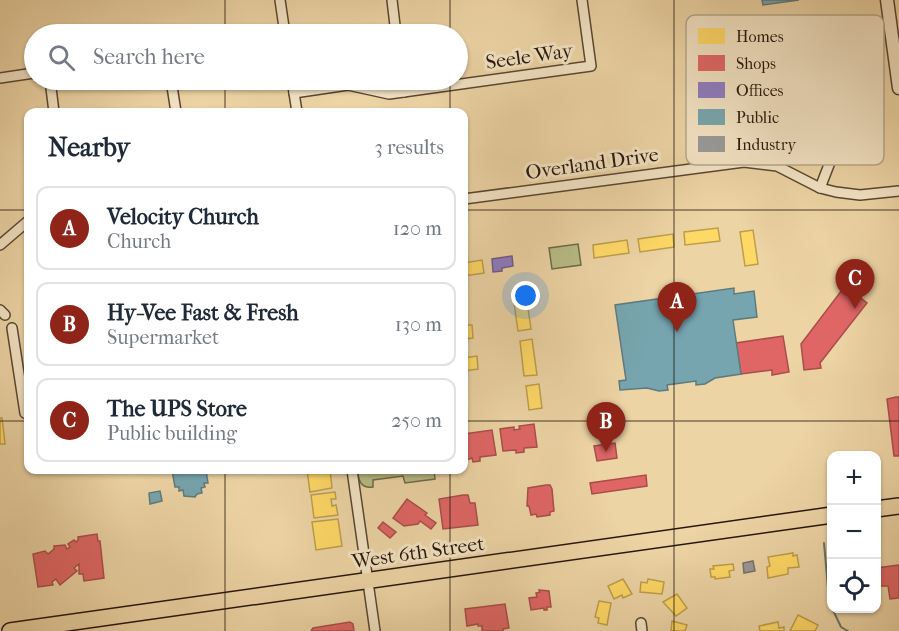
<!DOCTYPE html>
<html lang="en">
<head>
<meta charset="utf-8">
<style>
  :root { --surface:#fff; --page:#f6f6f7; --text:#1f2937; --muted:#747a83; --line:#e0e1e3; --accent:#8f2418 }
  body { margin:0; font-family:"IM FELL French Canon",serif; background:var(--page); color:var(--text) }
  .controls { position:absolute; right:18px; bottom:18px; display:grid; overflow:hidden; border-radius:12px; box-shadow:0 2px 4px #0004 }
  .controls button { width:54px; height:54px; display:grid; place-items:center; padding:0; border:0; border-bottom:2px solid var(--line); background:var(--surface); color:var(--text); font:30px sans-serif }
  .you { position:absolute; left:526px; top:296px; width:21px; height:21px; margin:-15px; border:4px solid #fff; border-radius:50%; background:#1a73e8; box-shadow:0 0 0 9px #1a73e833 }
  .badge { display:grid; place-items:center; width:39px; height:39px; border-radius:50%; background:var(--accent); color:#fff; font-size:20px; font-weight:700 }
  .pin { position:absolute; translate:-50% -50px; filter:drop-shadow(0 2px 3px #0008) }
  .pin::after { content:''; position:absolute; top:32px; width:21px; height:18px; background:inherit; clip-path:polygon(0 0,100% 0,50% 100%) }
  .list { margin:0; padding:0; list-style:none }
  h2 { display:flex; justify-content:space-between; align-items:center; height:78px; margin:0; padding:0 24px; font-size:26px }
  h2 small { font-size:20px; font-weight:400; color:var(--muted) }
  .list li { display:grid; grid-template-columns:39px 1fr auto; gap:18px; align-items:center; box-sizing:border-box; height:84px; margin:0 12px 12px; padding:0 12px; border:2px solid var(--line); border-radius:12px }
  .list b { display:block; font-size:22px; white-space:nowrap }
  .list p { margin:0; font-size:20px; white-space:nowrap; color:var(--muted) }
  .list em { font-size:20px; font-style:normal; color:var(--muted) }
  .icon { flex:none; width:33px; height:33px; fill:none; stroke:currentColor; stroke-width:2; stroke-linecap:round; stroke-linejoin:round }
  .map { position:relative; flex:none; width:899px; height:631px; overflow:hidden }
  .search { position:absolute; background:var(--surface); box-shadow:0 2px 4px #0004; left:24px; top:24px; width:444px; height:66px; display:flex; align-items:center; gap:15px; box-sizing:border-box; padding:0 21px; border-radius:33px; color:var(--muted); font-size:22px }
  .panel { position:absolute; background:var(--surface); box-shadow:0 2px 4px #0004; left:24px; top:108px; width:444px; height:366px; border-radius:12px }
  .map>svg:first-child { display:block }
  .green { fill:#b8bd86; stroke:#706a48; stroke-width:1.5 }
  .homes { fill:#ffd966; stroke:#be9e4b; stroke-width:1.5 }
  .shops { fill:#e06666; stroke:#a84e4b; stroke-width:1.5 }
  .offices { fill:#8e7cc3; stroke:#6f5d8c; stroke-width:1.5 }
  .public { fill:#76a5af; stroke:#5e7a7e; stroke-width:1.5 }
  .industry { fill:#999; stroke:#77726e; stroke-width:1.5 }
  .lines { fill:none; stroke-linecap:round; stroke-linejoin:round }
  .stream { stroke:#6b776a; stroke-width:2 }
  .minor-casing { stroke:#584632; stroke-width:12 }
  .tertiary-casing { stroke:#584632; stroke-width:15 }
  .primary-casing { stroke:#27160b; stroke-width:18 }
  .minor { stroke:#f3e3c4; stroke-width:9 }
  .tertiary { stroke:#f3e3c4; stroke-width:12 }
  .primary { stroke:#edd4a5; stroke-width:15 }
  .grid { fill:none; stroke:#27160b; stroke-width:1.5; stroke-opacity:0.55 }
  .labels { text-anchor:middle; stroke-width:6; stroke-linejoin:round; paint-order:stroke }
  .street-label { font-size:20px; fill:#27160b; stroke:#f3e3c4 }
  .key { fill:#f3e3c4; stroke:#b6a68c; stroke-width:1.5 }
  .key-label { font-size:16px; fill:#27160b }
</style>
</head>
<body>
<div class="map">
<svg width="899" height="631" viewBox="0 0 899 631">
  <rect width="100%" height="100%" fill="#edd4a5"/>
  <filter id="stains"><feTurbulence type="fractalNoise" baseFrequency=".00333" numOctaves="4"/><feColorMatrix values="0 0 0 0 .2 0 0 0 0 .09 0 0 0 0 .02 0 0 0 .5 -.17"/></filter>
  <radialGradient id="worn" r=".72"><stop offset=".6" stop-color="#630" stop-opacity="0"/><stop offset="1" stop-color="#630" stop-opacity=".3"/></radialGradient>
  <g class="green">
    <polygon points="578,244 581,265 552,269 549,248"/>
    <path d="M357,470H434L435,479L405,483L403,476L373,480V487C360,489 359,480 357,470Z"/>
  </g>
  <g class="homes">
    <polygon points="718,228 720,241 685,245 684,232"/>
    <polygon points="753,230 758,264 745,266 740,232"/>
    <polygon points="673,234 674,247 640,252 638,239"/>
    <polygon points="627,240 629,253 594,258 593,245"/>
    <polygon points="482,260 484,273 464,276 464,263"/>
    <polygon points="526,294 531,329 518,331 513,296"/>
    <polygon points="464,325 472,325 473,338 464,339"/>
    <polygon points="532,339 537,375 524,376 520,341"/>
    <polygon points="477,356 478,369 464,371 464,358"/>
    <polygon points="539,384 542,408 529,410 526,386"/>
    <polygon points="0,418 2,418 5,444 0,444"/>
    <polygon points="307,470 330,470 332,488 310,492"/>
    <polygon points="335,492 336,499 331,499 332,506 336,505 338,515 314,518 311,495"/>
    <polygon points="338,519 342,546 316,550 312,522"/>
    <polygon points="793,553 793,556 797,555 799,567 788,568 788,574 768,578 767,567 770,566 768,557"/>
    <polygon points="733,564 734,570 729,571 730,577 715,579 715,577 711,577 710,569 714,569 713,566"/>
    <polygon points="623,579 632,594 623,598 622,595 614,599 608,586"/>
    <polygon points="648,579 664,582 662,594 640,592 641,582 647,583"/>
    <polygon points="677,594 687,608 676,616 663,602"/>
    <polygon points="599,601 611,603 607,625 598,623 599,618 595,617"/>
    <polygon points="798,615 818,625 815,631 790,631"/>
    <polygon points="672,621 687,625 685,631 671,631"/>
    <polygon points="778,622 779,628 784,627 784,631 760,631 759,626"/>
  </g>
  <g class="shops">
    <polygon points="845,286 867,303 820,363 821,368 804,370 801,344"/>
    <polygon points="783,336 789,372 772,375 772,370 741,374 736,343"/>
    <polygon points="896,397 899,397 899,456 894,456 887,399"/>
    <polygon points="534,424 537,447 524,448 524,452 516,453 516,450 503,451 500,429 514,427 514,430 520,429 519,426"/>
    <polygon points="492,430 496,455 480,457 480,461 473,462 472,458 464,461 464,434"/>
    <polygon points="615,443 617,458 597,461 594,446"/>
    <polygon points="646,475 647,486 592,494 590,483"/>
    <polygon points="546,485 550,485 552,489 554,511 550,512 550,515 537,517 536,514 531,515 529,506 527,506 528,488"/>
    <polygon points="463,495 468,495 470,503 475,503 478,525 443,529 439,499"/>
    <polygon points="407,499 427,513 425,515 436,523 431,529 420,521 418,524 404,526 393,518"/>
    <polygon points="383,522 396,532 390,538 378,528"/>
    <polygon points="97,534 98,541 100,541 104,578 84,581 83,574 79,574 79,564 74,568 77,571 60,585 56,579 52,582 53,585 38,587 33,554 45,551 48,554 54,549 54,546 65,545 67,549 70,547 68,544 74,540 76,542 78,540 78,537"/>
    <polygon points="899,565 899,598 890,599 888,586 876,586 876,568"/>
    <polygon points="539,590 549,591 551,607 547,607 547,610 544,610 544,608 531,610 529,598 537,597 536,593 540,592"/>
    <polygon points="505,604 509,628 503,629 503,631 482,631 482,626 478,626 478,624 467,626 465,609"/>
    <polygon points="350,622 353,624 354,631 311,631 313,628"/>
  </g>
  <polygon class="offices" points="512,256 513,266 502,268 502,271 493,272 492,259"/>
  <g class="public">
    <polygon points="762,0 799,0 763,5"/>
    <polygon points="734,288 734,294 754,291 757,317 733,320 741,374 715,378 705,384 696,385 696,381 667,385 668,390 659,391 647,388 620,390 619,381 626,380 615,305"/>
    <polygon points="172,470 206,470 208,483 204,483 205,487 201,488 202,493 197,494 195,497 184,496 183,490 179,491 179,487 175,487"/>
    <polygon points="160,491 162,501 150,504 149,493"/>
  </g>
  <polygon class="industry" points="753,561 755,571 744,573 743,563"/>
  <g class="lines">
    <g class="stream">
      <polyline points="824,543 828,588 832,607"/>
      <polyline points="832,608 841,627 848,631"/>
    </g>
    <defs>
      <g id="minor">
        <polyline points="280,0 285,34"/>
        <polyline points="392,0 396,34"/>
        <polyline points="0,78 34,73"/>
        <polyline points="50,80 54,112"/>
        <polyline points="171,80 176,112"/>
        <polyline points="292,80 297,112"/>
        <polyline points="403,80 404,92"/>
        <polyline points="294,93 348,85 389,94 591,66 582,0"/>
        <polyline points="820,188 834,152"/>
        <polyline points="464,199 744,162 777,166 820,188 836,192 860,195 899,191"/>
        <polyline points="0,245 28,221"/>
        <polyline points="0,310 5,315"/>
        <polyline points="12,328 25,413"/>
        <polyline points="352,470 375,631"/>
        <polyline points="641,623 642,631"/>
      </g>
      <polyline id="tertiary" points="887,0 899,88"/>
      <g id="primary">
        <polyline points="876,509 899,506"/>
        <polyline points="10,631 832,515"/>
      </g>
    </defs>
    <use href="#minor" class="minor-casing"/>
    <use href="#tertiary" class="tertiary-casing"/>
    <use href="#primary" class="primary-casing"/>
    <use href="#minor" class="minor"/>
    <use href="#tertiary" class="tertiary"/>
    <use href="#primary" class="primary"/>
  </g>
  <path class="grid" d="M225,0V34M450,0V34M674,0V631M225,80V112M450,80V112M0,210H28M464,210H899M0,421H28M464,421H899M225,470V631M450,470V631"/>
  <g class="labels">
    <g class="street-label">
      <text transform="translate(529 56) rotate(-8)" y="7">Seele Way</text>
      <text transform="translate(592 163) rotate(-8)" y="7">Overland Drive</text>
      <text transform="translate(418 552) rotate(-8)" y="7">West 6th Street</text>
    </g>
  </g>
  <rect x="686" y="15" width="198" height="150" rx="9" class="key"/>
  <rect x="698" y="28" width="27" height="16" fill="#ffd966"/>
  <rect x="698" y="55" width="27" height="16" fill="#e06666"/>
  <rect x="698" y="82" width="27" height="16" fill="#8e7cc3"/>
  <rect x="698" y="109" width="27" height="16" fill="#76a5af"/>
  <rect x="698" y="136" width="27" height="16" fill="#999"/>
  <g class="key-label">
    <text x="736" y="42">Homes</text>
    <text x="736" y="69">Shops</text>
    <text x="736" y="96">Offices</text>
    <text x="736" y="123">Public</text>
    <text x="736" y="150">Industry</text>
  </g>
  <rect width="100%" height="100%" filter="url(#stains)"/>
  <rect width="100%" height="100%" fill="url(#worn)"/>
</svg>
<div class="controls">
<button>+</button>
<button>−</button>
<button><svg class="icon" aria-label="locate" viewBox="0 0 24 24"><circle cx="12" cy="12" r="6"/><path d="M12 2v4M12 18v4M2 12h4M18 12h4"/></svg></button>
</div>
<div class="you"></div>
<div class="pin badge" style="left:677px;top:332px">A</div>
<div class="pin badge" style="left:606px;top:452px">B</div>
<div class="pin badge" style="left:855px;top:309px">C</div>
<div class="search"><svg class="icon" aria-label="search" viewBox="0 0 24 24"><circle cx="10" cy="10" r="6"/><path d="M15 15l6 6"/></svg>Search here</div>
<section class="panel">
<h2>Nearby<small>3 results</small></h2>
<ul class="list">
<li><span class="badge">A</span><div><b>Velocity Church</b><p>Church</p></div><em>120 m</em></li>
<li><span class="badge">B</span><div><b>Hy-Vee Fast &amp; Fresh</b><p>Supermarket</p></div><em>130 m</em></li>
<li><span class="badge">C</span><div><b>The UPS Store</b><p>Public building</p></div><em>250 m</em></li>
</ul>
</section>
</div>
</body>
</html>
